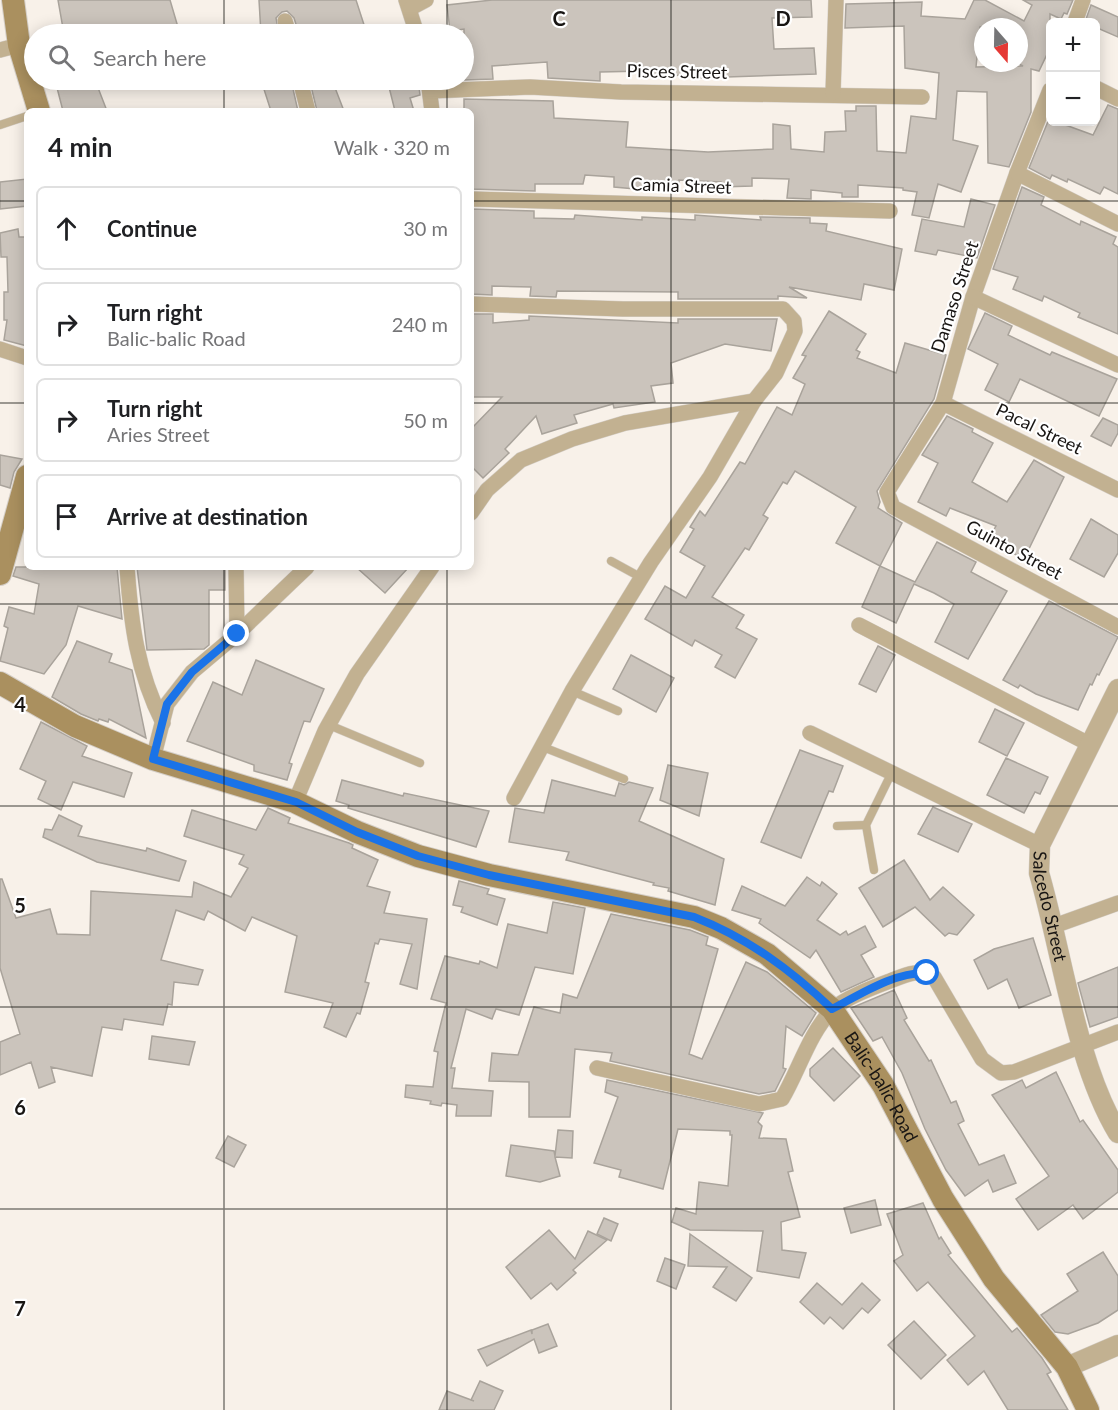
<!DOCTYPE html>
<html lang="en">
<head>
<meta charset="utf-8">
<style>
  :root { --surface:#fff; --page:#f6f6f6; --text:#202124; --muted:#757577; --line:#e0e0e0 }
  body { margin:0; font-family:Lato,sans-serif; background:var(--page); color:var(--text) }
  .controls { position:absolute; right:18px; top:18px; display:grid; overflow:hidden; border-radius:9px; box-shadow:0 3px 15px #0003 }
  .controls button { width:54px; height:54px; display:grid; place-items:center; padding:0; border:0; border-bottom:2px solid var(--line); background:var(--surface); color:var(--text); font:30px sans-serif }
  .compass { position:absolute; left:974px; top:18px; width:54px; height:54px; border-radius:50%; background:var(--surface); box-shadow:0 3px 15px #0003; rotate:160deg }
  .stop { position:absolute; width:18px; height:18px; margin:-14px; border:4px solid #1a73e8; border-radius:50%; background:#fff }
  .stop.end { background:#1a73e8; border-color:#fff; box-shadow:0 2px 6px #0008 }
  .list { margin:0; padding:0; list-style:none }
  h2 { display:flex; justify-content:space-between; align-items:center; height:78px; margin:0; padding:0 24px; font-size:26px }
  h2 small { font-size:20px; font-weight:400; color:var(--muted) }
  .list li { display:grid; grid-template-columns:39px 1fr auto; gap:18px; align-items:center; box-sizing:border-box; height:84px; margin:0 12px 12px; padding:0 12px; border:2px solid var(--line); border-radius:9px }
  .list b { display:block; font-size:22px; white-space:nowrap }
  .list p { margin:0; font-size:20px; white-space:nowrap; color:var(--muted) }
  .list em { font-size:20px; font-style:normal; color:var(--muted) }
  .icon { flex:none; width:33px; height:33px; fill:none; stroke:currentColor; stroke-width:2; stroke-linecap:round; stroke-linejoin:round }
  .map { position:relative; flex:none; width:1118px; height:1410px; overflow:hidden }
  .search { position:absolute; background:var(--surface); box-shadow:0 3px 15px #0003; left:24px; top:24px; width:450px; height:66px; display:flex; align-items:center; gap:15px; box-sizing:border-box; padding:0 21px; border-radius:33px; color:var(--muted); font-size:22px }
  .panel { position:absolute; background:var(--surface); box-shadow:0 3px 15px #0003; left:24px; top:108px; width:450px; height:462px; border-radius:9px }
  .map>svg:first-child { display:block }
  .building { fill:#cbc4bc; stroke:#a9a39b; stroke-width:1.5; fill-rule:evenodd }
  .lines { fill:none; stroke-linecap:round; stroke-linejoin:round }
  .service-casing { stroke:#d4cec7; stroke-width:9 }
  .minor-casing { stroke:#d4cec7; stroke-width:16 }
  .tertiary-casing { stroke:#d4cec7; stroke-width:21 }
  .secondary-casing { stroke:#d4cec7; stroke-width:24 }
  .service { stroke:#c2b191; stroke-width:8 }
  .minor { stroke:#c2b191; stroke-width:15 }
  .tertiary { stroke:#c2b191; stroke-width:20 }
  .secondary { stroke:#aa905f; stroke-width:22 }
  .route { stroke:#1a73e8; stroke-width:8 }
  .grid { fill:none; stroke:#181513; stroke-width:1.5; stroke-opacity:0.55 }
  .labels { text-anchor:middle; stroke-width:4.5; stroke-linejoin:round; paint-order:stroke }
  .street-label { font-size:18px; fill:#181513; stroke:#fff }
  .grid-label { font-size:20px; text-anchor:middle; font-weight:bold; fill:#181513; stroke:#fff; stroke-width:4.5; stroke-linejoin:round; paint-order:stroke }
</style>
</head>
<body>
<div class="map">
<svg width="1118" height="1410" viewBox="0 0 1118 1410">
  <rect width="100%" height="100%" fill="#f8f1e9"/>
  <g class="building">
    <polygon points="58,0 170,0 180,34 64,34"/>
    <polygon points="259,0 356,0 367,34 299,34 294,18 287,11 282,12 276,18 279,34 261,34"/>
    <polygon points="492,0 811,0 812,17 772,18 774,49 814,48 816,74 697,78 696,75 645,76 645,71 600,72 600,81 548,78 547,62 492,66 493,79 464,80 464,29 450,31 447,5"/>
    <path d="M974,0H985L1024,21L1032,5L1023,0H1073L1067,14L1064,13L1061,19L1050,14V48L1039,71L1031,69V112L1009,167L988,163L987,92L957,91L953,140L978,146L961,192L938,184L929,218L912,215L917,192L903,190V188L858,185V197H842V193L811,190V199L787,198L789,179L752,178V186L721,187V182L679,180V193L614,187V177L585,175L583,184H535V191L471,189V111H464V99L553,101L554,118L628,122L626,147L708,152L773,149V124L790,126L791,149L824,152L825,132L846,131L845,111H856V106H876L877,151L906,153L911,116L936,119L939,73L905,68L904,26L845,28L846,4L922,2L921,16L965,19ZM980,27H1019V64L1023,66L976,67Z"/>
    <polygon points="1091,5 1118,17 1118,37 1095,27 1095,22 1085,22"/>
    <polygon points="55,80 95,80 107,111 63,111"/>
    <polygon points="261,80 291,80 298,111 271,111"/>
    <polygon points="316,80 332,80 344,111 317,111 310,82"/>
    <polygon points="418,80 420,95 410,98 414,111 395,111 389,87"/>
    <polygon points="1108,105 1118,109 1118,194 1104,187 1100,194 1068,179 1067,182 1052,175 1050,179 1029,168 1049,119 1093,135"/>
    <polygon points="27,179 27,206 0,209 0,182"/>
    <polygon points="1022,187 1044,197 1041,205 1080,225 1081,221 1116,237 1113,244 1118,247 1118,334 1078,317 1080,313 1044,296 1042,301 1013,289 1018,277 993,269"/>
    <polygon points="971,199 995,205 977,258 938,250 936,255 915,251 922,219 964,227"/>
    <polygon points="471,209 534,211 534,218 574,219 575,215 642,220 642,217 695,220 695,215 761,220 760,217 810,218 810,223 827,224 826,231 902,249 894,290 864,284 861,300 789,287 807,298 778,296 778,299 678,299 678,292 557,291 556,297 530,296 531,287 492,286 492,295 471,294"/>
    <polygon points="18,229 19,237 27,237 27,346 4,340 7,320 4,320 4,292 8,292 7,257 1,257 0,233"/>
    <polygon points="829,311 866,334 856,350 860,352 857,358 896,373 905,343 946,355 934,399 877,491 880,502 878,508 902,523 880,566 836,543 856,507 795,471 787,484 783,482 763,515 768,518 749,550 745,548 712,597 744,615 736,628 757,639 735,678 715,667 722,655 695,640 692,646 645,619 665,586 686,598 705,566 680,552 694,529 690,527 700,511 705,516 740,462 745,464 777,407 792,415 805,384 793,378 806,356 802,355"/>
    <polygon points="985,313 1012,326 1008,335 1050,355 1052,352 1117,379 1099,416 1020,379 1009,402 985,390 998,364 968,349"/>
    <polygon points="471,314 493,314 493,323 529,320 529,316 678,323 678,319 777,319 771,351 725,344 671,363 673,383 651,386 655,402 614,408 613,404 574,415 577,423 542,434 536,416 505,449 509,453 483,478 471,466 471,429 502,397 471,397"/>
    <polygon points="947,416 973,429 972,432 993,443 972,482 1007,502 1034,460 1064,477 1024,559 988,540 996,526 950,508 946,516 918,502 938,463 922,455"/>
    <polygon points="1103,418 1118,425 1118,433 1111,446 1091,436"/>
    <polygon points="0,455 22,459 14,472 10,488 0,485"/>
    <polygon points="1091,519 1118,535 1118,553 1104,577 1070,559"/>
    <polygon points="937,542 976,562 971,572 1007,591 968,659 935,642 954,604 934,593 914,584 896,623 862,607 880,566 915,582"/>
    <polygon points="16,567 117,567 122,619 78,606 66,645 44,674 0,661 8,628 4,626 9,607 34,614 39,584 13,576"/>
    <polygon points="137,567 225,567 225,590 209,590 209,645 204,649 147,650"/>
    <polygon points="356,567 409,567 385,593"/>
    <polygon points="1049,601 1118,637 1099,675 1097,674 1092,685 1090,684 1078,710 1036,694 1020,685 1018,688 1003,680"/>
    <polygon points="77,641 112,654 109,662 132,670 146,738 109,719 108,722 99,719 98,721 81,714 52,697"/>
    <polygon points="878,646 895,655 876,692 859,684"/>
    <polygon points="631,655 674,678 656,712 613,689"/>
    <polygon points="256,660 324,689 310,722 304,721 289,763 292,764 287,780 254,771 254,765 187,741 213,682 242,695"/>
    <polygon points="995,709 1024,723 1007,756 979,742"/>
    <polygon points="41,722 87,746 82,756 132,773 124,797 73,782 61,810 38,799 46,781 20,769"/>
    <polygon points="800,750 843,766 833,792 829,791 801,858 761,842"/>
    <polygon points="1006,758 1048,777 1040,794 1035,792 1024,813 987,795"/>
    <polygon points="668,765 708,773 699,816 660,800"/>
    <polygon points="342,780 403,796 404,793 489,811 476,847 348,808 349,805 336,801"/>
    <polygon points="552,780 615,796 619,783 624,785 629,782 653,788 639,821 724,859 715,905 668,891 669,888 653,885 654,883 566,860 569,852 509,842 515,808 544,813"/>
    <polygon points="933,807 972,824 958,852 918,834"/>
    <polygon points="268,808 290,818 288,823 349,843 353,845 352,848 378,860 367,886 390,892 384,913 427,919 417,989 400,984 412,944 380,939 378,944 375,943 365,982 369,983 360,1014 357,1013 346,1037 324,1027 333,1003 285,992 297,936 252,917 245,931 208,911 204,920 176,910 161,960 203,970 198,985 174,982 172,1005 168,1004 163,1025 124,1019 122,1030 102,1027 92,1076 51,1067 55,1082 39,1088 31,1062 0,1075 0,1042 20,1034 0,968 0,879 2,879 16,918 50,909 57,934 90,935 91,891 192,897 194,882 231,897 248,868 239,864 244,855 184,836 192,810 256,830"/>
    <polygon points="59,815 82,826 78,836 146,851 147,848 186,861 179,881 97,862 43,837 45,829 52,830"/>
    <polygon points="904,860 930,900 943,887 974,915 957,935 949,933 945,936 915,907 883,927 859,888"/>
    <polygon points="807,877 820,886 822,882 837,894 817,920 840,935 846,931 848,935 865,926 876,947 861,955 874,977 841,992 816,950 810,958 759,923 761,919 732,910 742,886 785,906"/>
    <polygon points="459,881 489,889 487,894 505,899 497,925 461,912 463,907 453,905"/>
    <polygon points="553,902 585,908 573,974 535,967 519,1015 496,1009 492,1019 466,1009 451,1068 455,1068 452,1088 493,1091 491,1116 456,1116 457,1105 442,1103 441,1106 430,1104 431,1101 405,1097 406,1085 433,1087 438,1052 434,1051 446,1003 431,999 445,956 479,964 480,961 497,968 508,924 547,933"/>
    <polygon points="611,914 690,930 708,937 706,945 718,949 689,1054 702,1059 746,962 767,972 816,1013 802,1036 786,1026 783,1068 786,1069 775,1091 759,1094 610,1061 612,1053 575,1049 570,1117 529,1117 529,1082 489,1081 492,1053 518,1055 534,1007 560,1013 563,994 577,998"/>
    <polygon points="1033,938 1051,995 1019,1008 1007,979 988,989 974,960 994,949"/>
    <polygon points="1118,967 1118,1017 1090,1027 1078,983"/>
    <polygon points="894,990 907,1018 904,1020 929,1061 931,1060 951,1103 956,1101 964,1121 958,1124 979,1165 1004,1155 1016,1183 993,1192 988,1180 965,1196 946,1170 925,1129 902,1073 882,1037 873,1041 851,1008"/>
    <polygon points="152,1036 195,1042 189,1065 149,1059"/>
    <polygon points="833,1048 860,1076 834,1101 810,1076 810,1069"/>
    <polygon points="1056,1072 1080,1122 1083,1120 1118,1170 1118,1192 1083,1219 1073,1205 1038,1230 1016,1199 1049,1176 992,1095 1022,1080 1026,1088"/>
    <polygon points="607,1080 763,1113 758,1122 762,1126 759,1138 786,1139 793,1171 788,1172 800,1217 781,1222 782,1250 806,1253 799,1278 757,1271 763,1231 690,1230 672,1222 676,1208 696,1214 699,1182 728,1186 732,1135 730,1135 730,1131 678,1129 663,1189 619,1177 621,1170 594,1163 618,1097 605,1092"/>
    <polygon points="558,1130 573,1131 572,1158 555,1157 560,1176 540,1182 506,1176 511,1145 554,1151 555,1156"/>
    <polygon points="228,1136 246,1145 234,1167 216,1158"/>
    <polygon points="875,1200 881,1225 851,1233 844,1208"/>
    <polygon points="923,1203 939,1239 941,1237 951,1253 948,1255 1012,1332 1017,1328 1042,1358 1051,1372 1047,1374 1068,1410 1008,1410 984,1371 968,1385 947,1360 975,1336 928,1282 917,1291 894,1261 903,1255 887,1214"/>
    <polygon points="604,1218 618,1224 611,1241 597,1234"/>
    <polygon points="549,1230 575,1259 588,1231 607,1240 573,1270 576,1273 557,1290 551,1283 531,1299 506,1267"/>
    <polygon points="690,1234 752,1278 736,1301 713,1287 727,1267 688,1266"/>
    <polygon points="1103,1252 1118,1276 1118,1310 1098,1323 1068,1334 1055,1332 1041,1315 1078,1291 1067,1274"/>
    <polygon points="665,1258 685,1265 676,1289 657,1281"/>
    <polygon points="817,1283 842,1305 862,1283 880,1300 868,1313 862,1308 843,1329 830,1317 824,1324 800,1302"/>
    <polygon points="914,1321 946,1355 921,1379 888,1345"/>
    <polygon points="548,1324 557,1346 539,1353 534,1339 487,1366 478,1350 531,1330 532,1334 532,1330"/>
    <polygon points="480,1381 503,1391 494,1410 439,1410 447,1391 474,1401 471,1400"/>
  </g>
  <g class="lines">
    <defs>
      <g id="service">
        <polyline points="0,125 27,116"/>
        <polyline points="611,561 642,578"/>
        <polyline points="572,691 618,711"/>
        <polyline points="329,725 420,763"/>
        <polyline points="543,747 624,779"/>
        <polyline points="837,826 866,825"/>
        <polyline points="874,870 866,825 892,772"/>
      </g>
      <g id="minor">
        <polyline points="406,0 417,34"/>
        <polyline points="411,8 426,0"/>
        <polyline points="285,21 289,34"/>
        <polyline points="1075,22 1083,0"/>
        <polyline points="0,50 19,45"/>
        <polyline points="300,80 308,111"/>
        <polyline points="428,80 432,111"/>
        <polyline points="1096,88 1118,99"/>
        <polyline points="1050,90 1017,173 973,297 943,403 887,492 893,507 1118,627"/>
        <polyline points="430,91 530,87 621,92 922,97"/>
        <polyline points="833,93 836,0"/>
        <polyline points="1017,173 1118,224"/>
        <polyline points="471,199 890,211"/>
        <polyline points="973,297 1118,365"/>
        <polyline points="471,304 623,309 783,309 794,321 795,331 776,373 754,401 710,477 651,562 572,691 514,798"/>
        <polyline points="0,349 27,358"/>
        <polyline points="943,403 1118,490"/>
        <polyline points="471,513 487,490 521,460 572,439 625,423 754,401"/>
        <path d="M127,567C131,624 137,671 163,723"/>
        <polyline points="236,567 237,634"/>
        <polyline points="859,625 1089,744"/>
        <polyline points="810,733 1040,845"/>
        <polyline points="153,759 167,704 192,672 237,634 307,567"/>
        <polyline points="295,802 325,731 357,674 432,567"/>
        <polyline points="1054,926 1118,903"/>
        <path d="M597,1068L759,1104L782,1099C798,1072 810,1032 832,1010C844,998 874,987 890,981C905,975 919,968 934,977L982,1059L1001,1073L1014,1072L1118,1032"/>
      </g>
      <g id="tertiary">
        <path id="s1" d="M1118,689L1040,845L1039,873C1062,952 1076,1064 1118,1133"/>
        <polyline points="1067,1367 1118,1345"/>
      </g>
      <g id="secondary">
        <polyline points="13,0 19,45 39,111"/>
        <polyline points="0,574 27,476"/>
        <path id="s2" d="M0,683L75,726L153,759L295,802L357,832L418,856L489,875L694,917L721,928L767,954L832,1009L883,1085L943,1199L994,1279L1067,1367L1088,1410"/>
      </g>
    </defs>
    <use href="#service" class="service-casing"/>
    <use href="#minor" class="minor-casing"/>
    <use href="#tertiary" class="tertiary-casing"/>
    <use href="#secondary" class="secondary-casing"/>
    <use href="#service" class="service"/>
    <use href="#minor" class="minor"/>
    <use href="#tertiary" class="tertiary"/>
    <use href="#secondary" class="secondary"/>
  </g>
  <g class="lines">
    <path class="route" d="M237,634L192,672L167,704L153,759L296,802L357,832L418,856L489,875L694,917C748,938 791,970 832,1009C861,994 894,972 927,973"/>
  </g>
  <path class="grid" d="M224,0V34M447,0V34M671,0V1410M894,0V1410M224,80V111M447,80V111M0,201H27M471,201H1118M0,403H27M471,403H1118M224,567V1410M447,567V1410M0,604H1118M0,806H1118M0,1007H1118M0,1209H1118"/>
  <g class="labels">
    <g class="street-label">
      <text transform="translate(677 72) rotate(1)" y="6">Pisces Street</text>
      <text transform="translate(681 186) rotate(2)" y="6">Camia Street</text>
      <text transform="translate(955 297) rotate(-72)" y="6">Damaso Street</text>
      <text transform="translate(1039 429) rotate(26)" y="6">Pacal Street</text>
      <text transform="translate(1014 550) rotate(28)" y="6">Guinto Street</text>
      <text dy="6" stroke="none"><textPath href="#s1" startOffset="237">Salcedo Street</textPath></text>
      <text dy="6" stroke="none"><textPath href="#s2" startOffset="996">Balic-balic Road</textPath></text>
    </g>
  </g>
  <g class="grid-label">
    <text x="559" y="26">C</text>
    <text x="783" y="26">D</text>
    <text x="20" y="712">4</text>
    <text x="20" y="913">5</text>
    <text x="20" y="1115">6</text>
    <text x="20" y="1316">7</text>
  </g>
</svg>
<div class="controls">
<button>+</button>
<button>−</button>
</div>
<svg class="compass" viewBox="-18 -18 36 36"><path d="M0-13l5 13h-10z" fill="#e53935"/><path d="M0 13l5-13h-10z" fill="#757577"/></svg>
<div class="stop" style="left:927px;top:973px"></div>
<div class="stop end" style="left:237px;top:634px"></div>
<div class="search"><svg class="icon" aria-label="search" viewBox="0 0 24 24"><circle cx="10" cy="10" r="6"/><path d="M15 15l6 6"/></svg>Search here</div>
<section class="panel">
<h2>4 min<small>Walk · 320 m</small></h2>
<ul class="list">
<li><svg class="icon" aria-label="ahead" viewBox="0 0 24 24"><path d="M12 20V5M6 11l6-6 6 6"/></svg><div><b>Continue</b></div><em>30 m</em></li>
<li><svg class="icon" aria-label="right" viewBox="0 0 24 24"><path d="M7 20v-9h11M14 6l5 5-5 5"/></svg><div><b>Turn right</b><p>Balic-balic Road</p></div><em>240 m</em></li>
<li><svg class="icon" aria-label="right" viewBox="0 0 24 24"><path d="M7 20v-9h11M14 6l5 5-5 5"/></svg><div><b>Turn right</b><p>Aries Street</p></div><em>50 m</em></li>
<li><svg class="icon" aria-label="arrive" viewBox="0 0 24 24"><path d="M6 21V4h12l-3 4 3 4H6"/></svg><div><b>Arrive at destination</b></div></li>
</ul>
</section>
</div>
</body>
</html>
